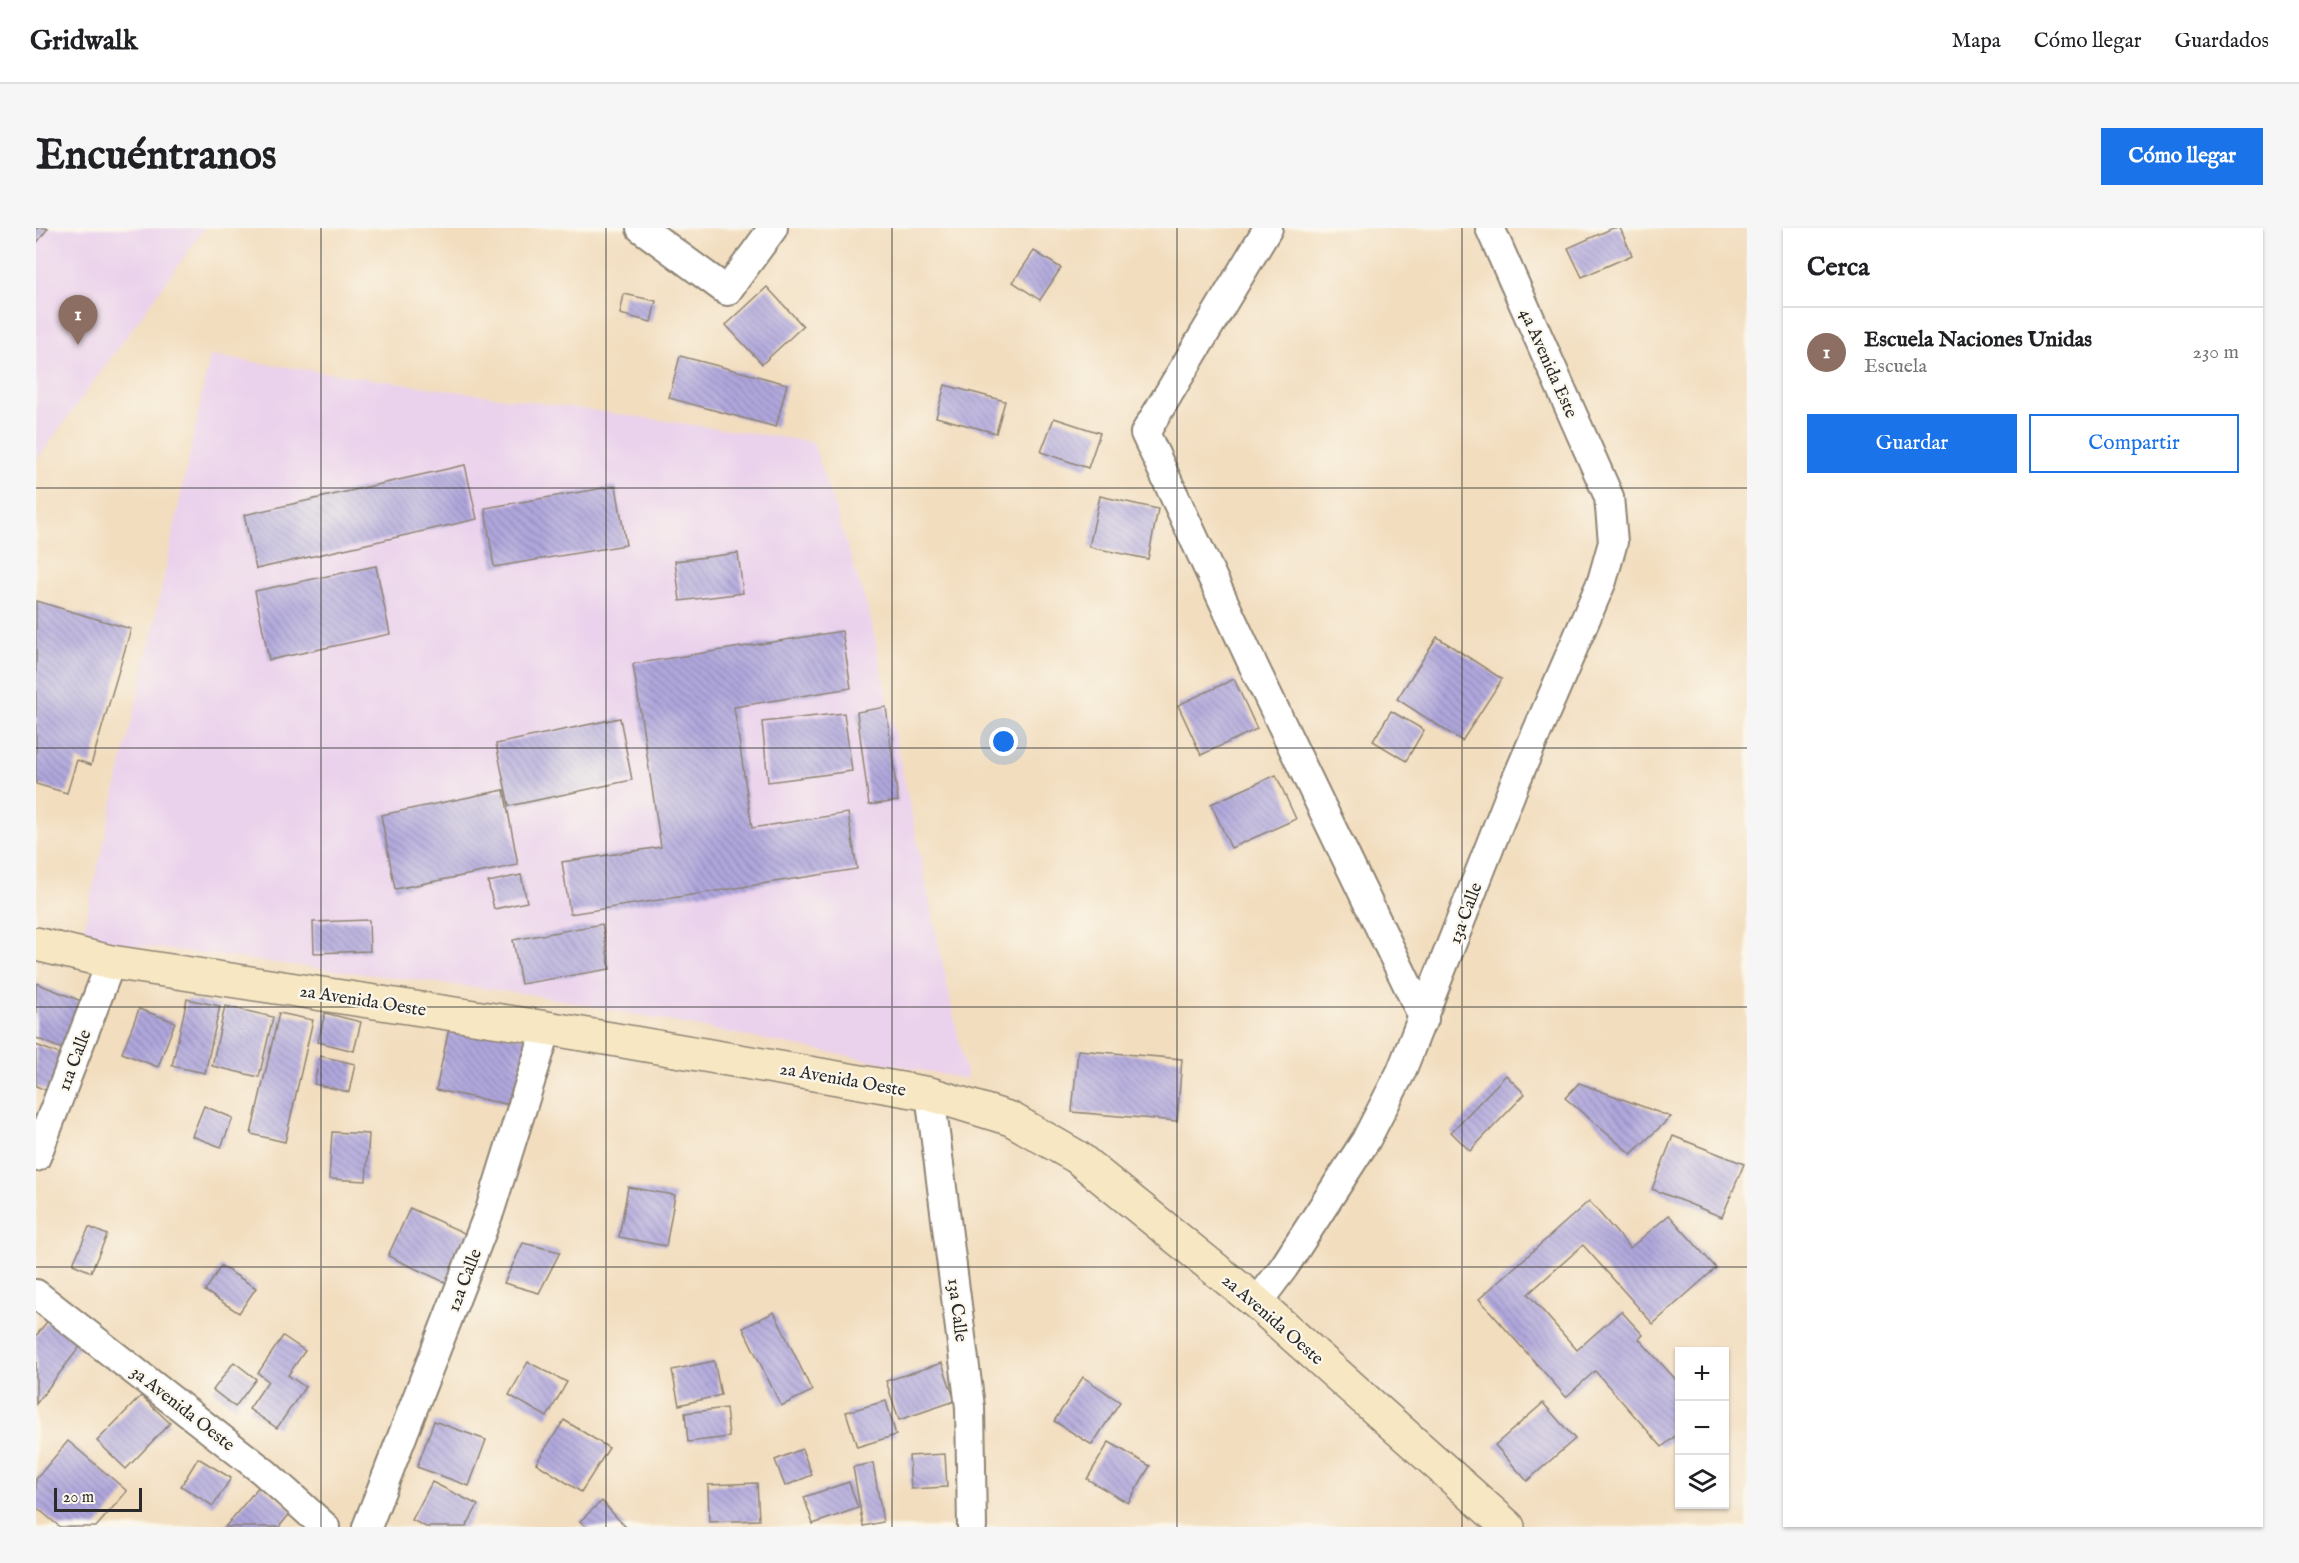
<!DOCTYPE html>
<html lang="es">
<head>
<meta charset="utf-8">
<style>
  :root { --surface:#fff; --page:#f6f6f6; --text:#202124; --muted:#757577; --line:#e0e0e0; --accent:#1a73e8 }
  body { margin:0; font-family:"IM FELL English",serif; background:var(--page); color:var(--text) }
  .controls { position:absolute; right:18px; bottom:18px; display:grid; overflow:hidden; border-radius:0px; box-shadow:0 2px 4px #0004 }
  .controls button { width:54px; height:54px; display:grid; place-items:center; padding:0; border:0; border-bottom:2px solid var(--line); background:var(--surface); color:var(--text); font:30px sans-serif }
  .scale { position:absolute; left:18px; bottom:15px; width:88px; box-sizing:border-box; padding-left:6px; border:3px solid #2b2b2b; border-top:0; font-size:16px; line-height:21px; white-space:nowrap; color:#2b2b2b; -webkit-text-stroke:4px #fbf7ec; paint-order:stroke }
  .you { position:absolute; left:968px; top:514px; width:21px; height:21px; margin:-15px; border:4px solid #fff; border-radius:50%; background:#1a73e8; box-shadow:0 0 0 9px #1a73e833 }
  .badge { display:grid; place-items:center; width:39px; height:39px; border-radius:50%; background:var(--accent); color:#fff; font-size:20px; font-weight:700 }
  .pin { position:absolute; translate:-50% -50px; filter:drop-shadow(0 2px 3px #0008) }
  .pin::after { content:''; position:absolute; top:32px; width:21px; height:18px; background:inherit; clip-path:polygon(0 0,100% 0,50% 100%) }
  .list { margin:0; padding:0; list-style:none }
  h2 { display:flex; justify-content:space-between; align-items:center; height:78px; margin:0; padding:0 24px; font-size:26px }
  h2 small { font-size:20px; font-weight:400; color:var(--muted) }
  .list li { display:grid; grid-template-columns:39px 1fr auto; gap:18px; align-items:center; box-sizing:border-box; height:90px; padding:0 24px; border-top:2px solid var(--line) }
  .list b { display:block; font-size:22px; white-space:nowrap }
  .list p { margin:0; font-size:20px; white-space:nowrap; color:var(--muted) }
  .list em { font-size:20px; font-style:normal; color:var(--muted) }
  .actions { display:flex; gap:12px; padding:18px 24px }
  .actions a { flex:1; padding:14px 0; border:2px solid var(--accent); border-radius:0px; text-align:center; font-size:21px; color:var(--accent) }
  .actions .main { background:var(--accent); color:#fff }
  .icon { flex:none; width:33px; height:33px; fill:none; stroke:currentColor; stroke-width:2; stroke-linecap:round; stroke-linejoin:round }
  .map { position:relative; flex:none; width:1711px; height:1299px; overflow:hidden; border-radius:0px }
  header { display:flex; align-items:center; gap:36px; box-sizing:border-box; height:84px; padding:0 30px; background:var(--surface); border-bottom:2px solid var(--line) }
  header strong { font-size:28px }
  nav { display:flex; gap:33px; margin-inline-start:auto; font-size:21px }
  .intro { display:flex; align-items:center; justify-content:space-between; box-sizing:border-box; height:144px; padding:0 36px }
  h1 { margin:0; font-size:42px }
  .button { padding:15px 27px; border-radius:0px; background:var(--accent); color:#fff; font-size:21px; font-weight:700 }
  main { display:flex; gap:36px; padding:0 36px }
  aside { flex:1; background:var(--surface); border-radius:0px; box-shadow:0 2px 4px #0004 }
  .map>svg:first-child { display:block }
  .built { fill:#ead1ec }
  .building { fill:url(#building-back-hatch) }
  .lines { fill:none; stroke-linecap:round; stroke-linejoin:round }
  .street-casing { stroke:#8e8474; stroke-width:32 }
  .secondary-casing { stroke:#8e8474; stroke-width:36 }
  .street { stroke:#fff; stroke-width:28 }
  .secondary { stroke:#f7e8c3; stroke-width:33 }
  .grid { fill:none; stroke:#2b2b2b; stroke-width:1.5; stroke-opacity:0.55 }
  .labels { text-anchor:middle; stroke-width:4.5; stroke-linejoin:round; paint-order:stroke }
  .street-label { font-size:18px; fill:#2b2b2b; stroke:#fbf7ec }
</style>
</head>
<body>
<header>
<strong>Gridwalk</strong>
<nav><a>Mapa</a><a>Cómo llegar</a><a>Guardados</a></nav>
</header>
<div class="intro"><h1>Encuéntranos</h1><a class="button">Cómo llegar</a></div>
<main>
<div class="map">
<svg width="1711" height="1299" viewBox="0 0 1711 1299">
  <defs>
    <pattern id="building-back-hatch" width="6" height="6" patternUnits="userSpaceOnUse" patternTransform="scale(1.5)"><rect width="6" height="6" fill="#b0a7dd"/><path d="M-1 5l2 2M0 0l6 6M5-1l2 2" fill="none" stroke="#8f88b3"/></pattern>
  </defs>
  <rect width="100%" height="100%" fill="#fbf7ec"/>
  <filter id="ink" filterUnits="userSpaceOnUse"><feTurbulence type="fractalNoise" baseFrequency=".0167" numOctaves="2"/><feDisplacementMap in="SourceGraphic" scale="12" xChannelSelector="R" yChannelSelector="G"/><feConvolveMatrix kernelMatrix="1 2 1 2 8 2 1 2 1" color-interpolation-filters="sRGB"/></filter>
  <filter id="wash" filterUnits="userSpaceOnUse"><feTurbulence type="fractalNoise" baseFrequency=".008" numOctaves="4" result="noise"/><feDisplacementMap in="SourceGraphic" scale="24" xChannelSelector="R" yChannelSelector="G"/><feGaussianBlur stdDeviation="1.35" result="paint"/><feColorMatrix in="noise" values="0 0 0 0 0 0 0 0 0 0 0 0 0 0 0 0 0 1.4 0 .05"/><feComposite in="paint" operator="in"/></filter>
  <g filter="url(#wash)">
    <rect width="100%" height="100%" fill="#f2ddbe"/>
    <g class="built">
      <polygon points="0,0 169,0 0,233"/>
      <polygon points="174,128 777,214 834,387 931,851 493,766 45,711 115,411"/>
    </g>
    <g id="blocks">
      <g class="building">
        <polygon points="0,0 12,0 0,16"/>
        <polygon points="1577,0 1584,0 1596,27 1546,49 1532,20"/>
        <polygon points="998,23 1025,40 1004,72 977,54"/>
        <polygon points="731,59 767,98 726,136 690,97"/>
        <polygon points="588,66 620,73 615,94 584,86"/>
        <polygon points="644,128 751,156 740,199 633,170"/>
        <polygon points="909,157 969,173 960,205 900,189"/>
        <polygon points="1018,190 1064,205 1052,240 1005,224"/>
        <polygon points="429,237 441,291 220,341 208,287"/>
        <polygon points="580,258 590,317 458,339 449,280"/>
        <polygon points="1064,268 1122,281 1112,331 1053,319"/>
        <polygon points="702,325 707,365 644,373 639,333"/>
        <polygon points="340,338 354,406 233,432 219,363"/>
        <polygon points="0,373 95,401 55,537 41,532 31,565 0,556"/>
        <polygon points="806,403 815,460 698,479 716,600 812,585 821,641 534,686 526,634 625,619 597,436"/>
        <polygon points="1401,409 1466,451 1426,513 1361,471"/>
        <polygon points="1198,451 1221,501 1165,527 1142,477"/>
        <polygon points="850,479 862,573 833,577 821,484"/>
        <polygon points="1355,483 1388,502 1370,533 1337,513"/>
        <polygon points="808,485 816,543 732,554 726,494"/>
        <polygon points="584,490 596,552 473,578 460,516"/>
        <polygon points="1240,547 1260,591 1195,620 1175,576"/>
        <polygon points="468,562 482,637 359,661 345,587"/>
        <polygon points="485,647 491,674 458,681 452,654"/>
        <polygon points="333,692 334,723 278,725 277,694"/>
        <polygon points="566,696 574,741 485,756 477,712"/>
        <polygon points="0,755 50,775 31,823 0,810"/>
        <polygon points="151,771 184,778 169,845 136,838"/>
        <polygon points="189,778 237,789 223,849 176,838"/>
        <polygon points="103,781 139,794 122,839 86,825"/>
        <polygon points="243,785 277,792 249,914 215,906"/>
        <polygon points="289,785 325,794 318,823 282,814"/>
        <polygon points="414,795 493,811 480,878 400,862"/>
        <polygon points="0,817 34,830 19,866 0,858"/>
        <polygon points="1042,822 1146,831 1141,893 1036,884"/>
        <polygon points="284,828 319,836 313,864 278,856"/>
        <polygon points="1470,847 1489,866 1434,923 1415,904"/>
        <polygon points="1543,855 1635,889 1595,926 1529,870"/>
        <polygon points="168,878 197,890 185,919 156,908"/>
        <polygon points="296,904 333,906 330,953 293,951"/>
        <polygon points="1637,908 1708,936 1686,989 1616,961"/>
        <polygon points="592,959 639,967 630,1018 583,1009"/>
        <polygon points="1553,973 1594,1020 1633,987 1680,1040 1617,1096 1547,1017 1492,1066 1541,1122 1585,1083 1607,1107 1603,1111 1644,1156 1644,1204 1626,1219 1559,1143 1530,1169 1443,1071"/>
        <polygon points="374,980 439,1010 417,1058 352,1028"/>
        <polygon points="53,999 71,1007 55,1044 37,1036"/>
        <polygon points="487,1015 524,1024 503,1065 468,1055"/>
        <polygon points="185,1038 220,1060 203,1085 169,1063"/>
        <polygon points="738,1084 776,1163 745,1178 707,1100"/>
        <polygon points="16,1087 49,1112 0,1176 0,1108"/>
        <polygon points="247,1108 269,1123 252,1147 269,1159 241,1200 213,1181 232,1153 222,1145"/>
        <polygon points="678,1133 685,1167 643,1177 636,1142"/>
        <polygon points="198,1134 220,1151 199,1179 177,1162"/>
        <polygon points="492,1134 531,1154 511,1189 473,1167"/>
        <polygon points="906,1135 919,1173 863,1192 850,1153"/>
        <polygon points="1047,1149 1084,1174 1056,1217 1018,1193"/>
        <polygon points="105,1168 134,1195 90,1241 61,1213"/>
        <polygon points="850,1173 860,1207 821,1219 810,1184"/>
        <polygon points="1507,1175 1539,1211 1491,1253 1459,1217"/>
        <polygon points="690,1180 693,1209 652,1214 649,1185"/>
        <polygon points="528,1192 573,1220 545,1264 500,1235"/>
        <polygon points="398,1193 450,1212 433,1258 381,1239"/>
        <polygon points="32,1213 91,1263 60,1299 24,1299 0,1279 0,1251"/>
        <polygon points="1073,1214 1114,1238 1092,1275 1051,1251"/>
        <polygon points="766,1221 776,1247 749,1258 739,1232"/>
        <polygon points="909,1226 911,1259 875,1261 873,1228"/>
        <polygon points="162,1230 195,1250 177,1278 145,1258"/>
        <polygon points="837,1235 847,1294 827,1298 817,1239"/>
        <polygon points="396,1254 442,1277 430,1299 390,1299 376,1292"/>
        <polygon points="813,1254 822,1280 777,1296 768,1269"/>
        <polygon points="721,1255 723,1292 673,1294 672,1257"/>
        <polygon points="224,1257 256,1283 243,1299 189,1299"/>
        <polygon points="566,1273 581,1290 590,1299 550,1299 544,1293"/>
      </g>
    </g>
  </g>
  <g filter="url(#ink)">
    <use href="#blocks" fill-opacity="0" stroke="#8e8474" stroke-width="1.5"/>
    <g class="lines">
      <defs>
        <g id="street">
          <polyline points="605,0 691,63 737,0"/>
          <polyline points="1232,0 1109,205 1219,441 1388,791"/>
          <polyline points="894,866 934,1179 936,1299"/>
          <polyline points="0,929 75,734"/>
          <polyline points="0,1066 228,1244 289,1299"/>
          <polyline points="1221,1075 1248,1039 1330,912 1365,844 1478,557 1566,353 1577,314 1573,269 1454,0"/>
          <polyline points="331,1299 454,982 511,800"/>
        </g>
        <polyline id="secondary" points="0,716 75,734 511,800 894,866 975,891 1041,929 1221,1075 1472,1299"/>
      </defs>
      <use href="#street" class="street-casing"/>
      <use href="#secondary" class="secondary-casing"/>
      <use href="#street" class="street"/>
      <use href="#secondary" class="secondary"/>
    </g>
  </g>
  <path class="grid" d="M285,0V1299M570,0V1299M856,0V1299M1141,0V1299M1426,0V1299M0,260H1711M0,520H1711M0,779H1711M0,1039H1711"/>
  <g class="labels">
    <g class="street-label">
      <text transform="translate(1513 135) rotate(66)" y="6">4a Avenida Este</text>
      <text transform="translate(1429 685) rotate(-69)" y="6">13a Calle</text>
      <text transform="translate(327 772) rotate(9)" y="6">2a Avenida Oeste</text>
      <text transform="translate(38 832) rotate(-69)" y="6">11a Calle</text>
      <text transform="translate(807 851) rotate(10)" y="6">2a Avenida Oeste</text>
      <text transform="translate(428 1052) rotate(-69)" y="6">12a Calle</text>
      <text transform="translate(922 1082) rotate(83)" y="6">13a Calle</text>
      <text transform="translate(1237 1091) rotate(41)" y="6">2a Avenida Oeste</text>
      <text transform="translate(147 1180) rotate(38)" y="6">3a Avenida Oeste</text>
    </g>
  </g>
</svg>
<div class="controls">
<button>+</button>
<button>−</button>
<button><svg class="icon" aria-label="layers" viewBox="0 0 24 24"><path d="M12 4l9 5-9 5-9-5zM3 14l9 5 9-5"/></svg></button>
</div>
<div class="scale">20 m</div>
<div class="you"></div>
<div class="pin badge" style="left:42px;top:117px;background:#8d6e63">1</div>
</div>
<aside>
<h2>Cerca<small></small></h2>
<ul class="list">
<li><span class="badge" style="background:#8d6e63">1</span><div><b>Escuela Naciones Unidas</b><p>Escuela</p></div><em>230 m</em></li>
</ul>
<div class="actions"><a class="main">Guardar</a><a>Compartir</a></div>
</aside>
</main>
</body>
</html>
